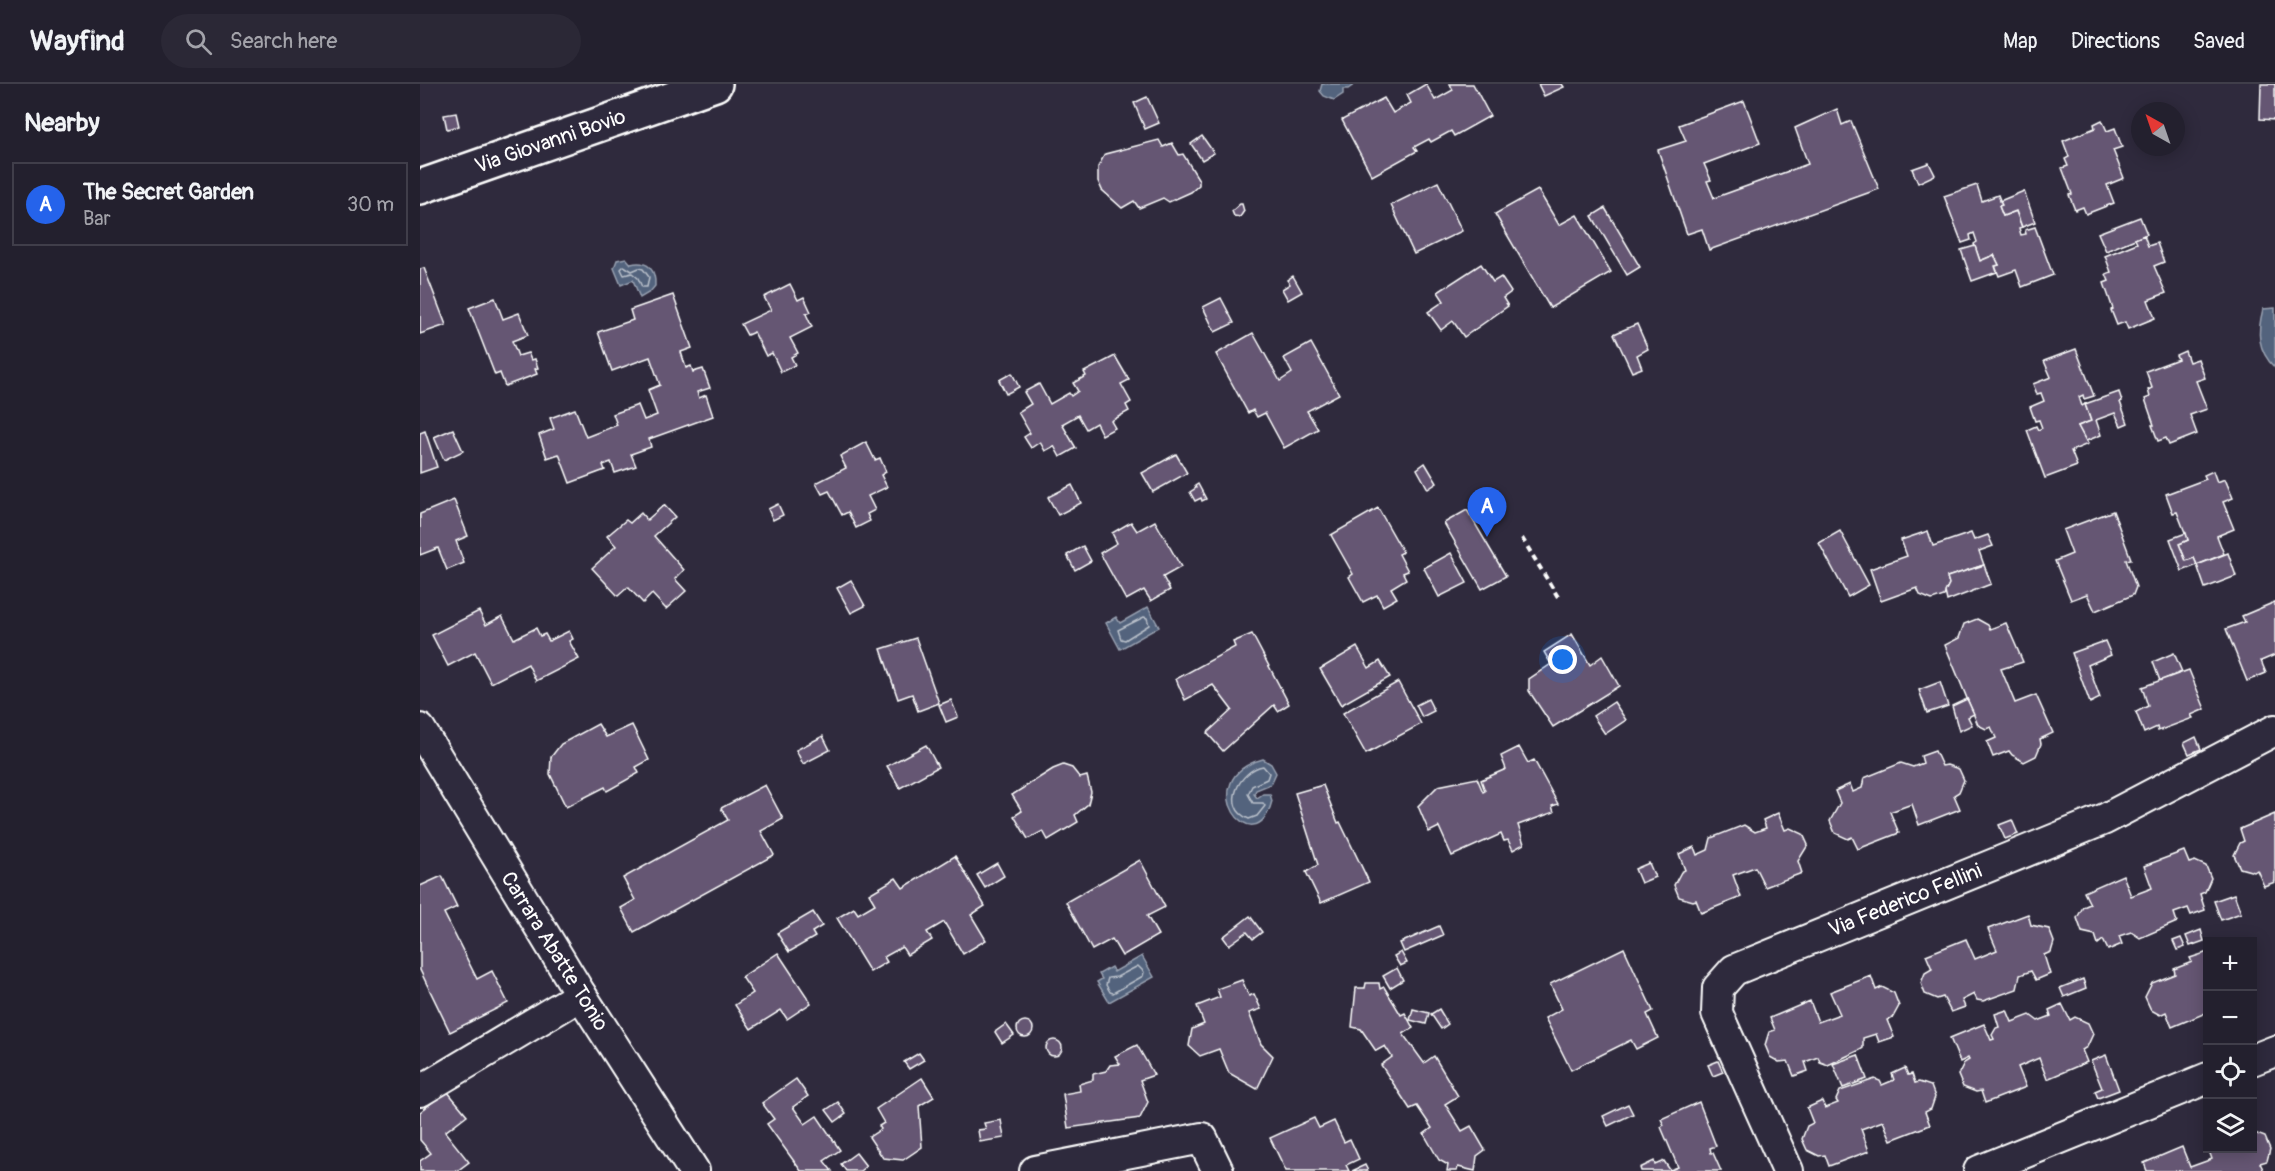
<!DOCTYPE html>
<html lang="en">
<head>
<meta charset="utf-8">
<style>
  :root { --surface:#23202e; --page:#2b2836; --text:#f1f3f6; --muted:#a3a3aa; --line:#403e4a; --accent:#2563eb }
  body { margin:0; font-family:Pangolin,sans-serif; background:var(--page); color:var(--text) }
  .controls { position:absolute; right:18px; bottom:18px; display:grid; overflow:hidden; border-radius:0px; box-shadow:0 3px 15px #0003 }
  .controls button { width:54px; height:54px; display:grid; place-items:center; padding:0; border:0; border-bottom:2px solid var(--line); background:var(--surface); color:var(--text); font:30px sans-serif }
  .compass { position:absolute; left:1711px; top:18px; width:54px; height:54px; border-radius:50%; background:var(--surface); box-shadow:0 3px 15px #0003; rotate:320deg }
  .you { position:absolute; left:1143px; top:576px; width:21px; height:21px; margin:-15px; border:4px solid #fff; border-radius:50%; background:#1a73e8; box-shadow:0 0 0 9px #1a73e833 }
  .badge { display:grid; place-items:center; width:39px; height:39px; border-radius:50%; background:var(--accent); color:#fff; font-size:20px; font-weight:700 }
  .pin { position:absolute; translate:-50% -50px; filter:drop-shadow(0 2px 3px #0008) }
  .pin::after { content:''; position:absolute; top:32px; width:21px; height:18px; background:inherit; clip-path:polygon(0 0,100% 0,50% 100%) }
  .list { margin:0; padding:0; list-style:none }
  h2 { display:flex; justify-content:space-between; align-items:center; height:78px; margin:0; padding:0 24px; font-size:26px }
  h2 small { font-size:20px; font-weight:400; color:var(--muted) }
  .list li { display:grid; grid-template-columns:39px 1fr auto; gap:18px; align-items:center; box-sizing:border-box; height:84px; margin:0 12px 12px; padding:0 12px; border:2px solid var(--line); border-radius:0px }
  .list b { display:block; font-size:22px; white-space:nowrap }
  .list p { margin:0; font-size:20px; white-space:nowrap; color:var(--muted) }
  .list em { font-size:20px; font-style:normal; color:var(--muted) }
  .icon { flex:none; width:33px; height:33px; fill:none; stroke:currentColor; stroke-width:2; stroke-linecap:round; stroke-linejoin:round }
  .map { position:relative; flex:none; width:1855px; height:1087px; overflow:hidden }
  header { display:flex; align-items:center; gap:36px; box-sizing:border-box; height:84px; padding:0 30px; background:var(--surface); border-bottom:2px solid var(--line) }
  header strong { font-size:28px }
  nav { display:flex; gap:33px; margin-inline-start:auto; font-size:21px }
  .search { width:420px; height:54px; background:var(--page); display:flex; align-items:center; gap:15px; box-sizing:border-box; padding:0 21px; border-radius:33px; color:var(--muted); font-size:22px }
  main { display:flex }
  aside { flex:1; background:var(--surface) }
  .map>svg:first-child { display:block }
  .water { fill:#53637d; stroke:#98a1b1; stroke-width:1.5 }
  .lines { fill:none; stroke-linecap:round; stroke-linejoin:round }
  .shore { stroke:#bac1cb; stroke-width:1.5 }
  .building { fill:#655773; stroke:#fff; stroke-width:1.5 }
  .minor-casing { stroke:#fff; stroke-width:34 }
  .secondary-casing { stroke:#fff; stroke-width:38 }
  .path { stroke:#fff; stroke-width:4; stroke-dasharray:6 4.5; stroke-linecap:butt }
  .minor { stroke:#2f2a3d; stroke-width:30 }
  .secondary { stroke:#2f2a3d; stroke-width:33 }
  .labels { text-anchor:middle; stroke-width:4.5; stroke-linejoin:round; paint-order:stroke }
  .street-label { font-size:21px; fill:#fff; stroke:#2f2a3d }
</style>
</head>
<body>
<header>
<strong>Wayfind</strong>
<div class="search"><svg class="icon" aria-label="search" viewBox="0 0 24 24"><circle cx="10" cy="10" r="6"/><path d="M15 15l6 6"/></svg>Search here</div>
<nav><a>Map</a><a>Directions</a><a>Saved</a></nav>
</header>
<main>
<aside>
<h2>Nearby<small></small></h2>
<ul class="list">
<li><span class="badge">A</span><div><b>The Secret Garden</b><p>Bar</p></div><em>30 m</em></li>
</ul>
</aside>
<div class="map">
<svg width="1855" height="1087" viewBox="0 0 1855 1087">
  <rect width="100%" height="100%" fill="#2f2a3d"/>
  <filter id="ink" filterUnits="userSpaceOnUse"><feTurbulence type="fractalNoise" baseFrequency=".0167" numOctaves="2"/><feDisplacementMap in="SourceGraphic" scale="12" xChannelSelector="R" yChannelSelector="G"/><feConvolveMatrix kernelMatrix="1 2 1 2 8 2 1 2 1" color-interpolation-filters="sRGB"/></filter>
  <g filter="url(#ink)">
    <g class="water">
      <polygon points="902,0 935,0 928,5 923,5 923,10 914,16 904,12 900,7"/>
      <path d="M206,174L211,180C228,176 236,186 235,202L230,208L220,214L213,196L201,201L194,184L197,176Z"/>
      <path d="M1855,224V284C1837,266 1837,248 1843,225Z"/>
      <polygon points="728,523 739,543 700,565 686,539 696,533 700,539"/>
      <path d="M843,675L851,680L856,689L851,700L836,706L834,710L837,714L843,710H850L852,717C835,783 769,695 843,675Z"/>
      <polygon points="722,872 734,893 689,918 677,898 682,895 679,890 691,883 694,888"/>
    </g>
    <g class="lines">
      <g class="shore">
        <polygon points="204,182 212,187 219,184 223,185 229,193 227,203 222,203 218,194 212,189 204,191 201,185"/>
        <polygon points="724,533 727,534 729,541 705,556 701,555 698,546"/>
        <path d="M843,682L849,689L847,695L832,702L828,710L833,719H843L845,722L837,732L829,735C800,723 820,686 843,682Z"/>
        <polygon points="718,882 724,888 723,892 693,909 690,908 686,901 688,894 697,893"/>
      </g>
    </g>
    <g class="building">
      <polygon points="1006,0 1015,16 1033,6 1030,0 1053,0 1070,32 1034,52 1031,47 1011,58 1009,55 994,63 997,67 952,92 922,36 964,14 973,29 991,19 987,11"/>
      <polygon points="1118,0 1142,0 1144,3 1124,12"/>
      <polygon points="1841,0 1855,0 1855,36 1840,35"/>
      <polygon points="727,13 739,39 725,45 714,19"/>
      <polygon points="1324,17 1340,59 1284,80 1291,96 1287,97 1294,114 1388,80 1375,44 1417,25 1422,41 1431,37 1459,105 1289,166 1282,145 1267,150 1238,66 1266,57 1259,41"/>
      <polygon points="36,29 39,42 27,45 24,31"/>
      <polygon points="1682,36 1687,47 1695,44 1702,63 1693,66 1704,94 1687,101 1694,119 1666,130 1663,123 1655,126 1649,111 1652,110 1642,84 1648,82 1645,75 1649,73 1643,57 1675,44 1674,40"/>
      <polygon points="782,52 794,69 782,76 771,60"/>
      <polygon points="739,56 743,63 752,59 759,71 763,70 779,96 779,101 771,108 749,118 743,114 719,124 714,117 702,124 682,106 678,97 678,83 685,70"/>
      <polygon points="1509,79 1515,91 1498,99 1492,85"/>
      <polygon points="1018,98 1042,147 994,170 971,121"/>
      <polygon points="1557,101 1562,117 1578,111 1582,121 1579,122 1583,132 1596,127 1602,143 1599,144 1601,151 1606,150 1605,146 1615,143 1633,191 1602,203 1596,186 1579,192 1575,182 1579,181 1574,171 1560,177 1554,160 1557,158 1554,149 1550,151 1551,156 1542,159 1524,112"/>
      <polygon points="1118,106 1139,141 1157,131 1191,188 1130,224 1075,130"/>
      <polygon points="1604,107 1615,138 1602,143 1596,127 1583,132 1579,122 1582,121 1580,117"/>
      <polygon points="820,120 822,120 824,127 820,133 814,132 812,127"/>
      <polygon points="1185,124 1220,183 1207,191 1172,132"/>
      <polygon points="1720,133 1727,150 1686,167 1678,149"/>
      <polygon points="1724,151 1728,162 1737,159 1744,178 1734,182 1746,209 1728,216 1735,234 1708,245 1705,238 1697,241 1691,226 1693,225 1684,199 1689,197 1686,190 1691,188 1685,172 1717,159 1715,155"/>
      <polygon points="1555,162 1560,177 1574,171 1579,181 1575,182 1577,188 1552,197 1541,166"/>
      <polygon points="1061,180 1073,198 1081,193 1091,208 1083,214 1088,222 1044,253 1033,237 1021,246 1008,228 1024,217 1018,208"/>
      <polygon points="4,184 26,241 0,250 0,185"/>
      <polygon points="873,192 882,208 868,216 862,205 870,200 867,196"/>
      <polygon points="370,200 378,216 384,213 391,228 386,230 392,243 370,254 378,269 371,273 375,281 361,288 352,269 346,272 334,248 327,251 321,240 351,226 344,213"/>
      <polygon points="253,211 272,264 261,268 266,284 271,282 273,288 283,285 290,304 277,308 279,314 286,311 293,332 229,355 231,363 211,370 216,382 195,389 191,378 183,381 185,386 150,399 139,370 127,374 119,351 134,345 130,334 155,325 166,353 197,341 193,330 218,321 224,336 237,331 228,306 240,301 230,273 192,287 178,248 213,236 210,226"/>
      <polygon points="75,214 83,235 99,229 108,251 92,257 98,272 108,269 111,276 115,275 118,284 115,285 117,290 85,302 80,289 75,291 49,224"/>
      <polygon points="801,214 814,239 795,248 783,223"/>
      <polygon points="1217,240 1228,265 1217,271 1222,284 1212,288 1194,250"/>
      <polygon points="833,249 860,297 872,289 864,274 891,259 919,310 887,327 898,345 864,364 845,329 837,333 833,326 828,329 796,270"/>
      <polygon points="1656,265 1674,312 1664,315 1663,311 1659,313 1662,322 1665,320 1671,337 1658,342 1668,360 1651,367 1657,382 1625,394 1607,346 1616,342 1618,346 1622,344 1619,336 1615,337 1610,323 1624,317 1621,309 1617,310 1613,300 1631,293 1624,277"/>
      <polygon points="1765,267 1769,278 1778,275 1785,294 1776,297 1787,325 1770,331 1777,350 1749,361 1746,354 1738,357 1732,341 1734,341 1725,315 1730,313 1728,306 1732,304 1726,287 1758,275 1756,271"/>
      <polygon points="695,272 709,296 701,300 711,318 706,321 709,327 691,337 695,344 682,351 676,339 666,345 658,331 642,340 656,364 640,373 634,362 625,367 620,358 611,364 604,353 610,349 598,328 611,320 604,308 619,300 630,320 649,309 651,312 658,307 653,299 666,292 664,288"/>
      <polygon points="592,289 599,303 586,310 579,296"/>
      <polygon points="1699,308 1702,317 1700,318 1708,339 1701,342 1695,329 1676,336 1681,351 1666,357 1658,342 1671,337 1665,320"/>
      <polygon points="33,345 43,367 24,376 14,353"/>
      <polygon points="5,347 17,383 0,389 0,349"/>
      <polygon points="446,358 455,376 460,374 466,388 461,391 467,403 448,412 455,426 447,430 450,437 436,444 428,428 422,431 409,407 402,410 396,399 426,384 420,372"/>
      <polygon points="756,370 767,389 733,408 722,389"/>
      <polygon points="1005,379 1017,399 1008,405 997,385"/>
      <polygon points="1793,387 1797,398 1805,395 1813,414 1803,418 1814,445 1797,452 1804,470 1777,481 1774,474 1766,477 1759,460 1768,456 1757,428 1753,429 1746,410 1786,395 1784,391"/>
      <polygon points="778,400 786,415 782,417 781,414 775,417 770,408 776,404 775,402"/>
      <polygon points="652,401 661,419 638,431 628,413"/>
      <polygon points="34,416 48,452 36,457 44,479 27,486 18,464 0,471 0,430"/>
      <polygon points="358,420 363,431 353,436 348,425"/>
      <polygon points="244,421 255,433 234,452 264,486 255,495 266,507 246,525 232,510 223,519 208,503 198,512 172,484 196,462 187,452 206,436 210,439 221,429 227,436"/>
      <polygon points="958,424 983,468 979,470 988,487 983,489 986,495 971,504 977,514 963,522 957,511 943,518 929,493 933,490 911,451"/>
      <polygon points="1047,426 1086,492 1062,505 1024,439"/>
      <polygon points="1693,427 1711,475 1706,476 1716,503 1713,511 1675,527 1667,510 1651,516 1635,477 1652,470 1643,446"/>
      <polygon points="735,437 761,483 743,493 750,506 731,517 724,506 706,516 680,469 697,459 692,449 711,438 717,447"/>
      <polygon points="1420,447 1449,501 1428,513 1399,459"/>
      <polygon points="1508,447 1513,462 1551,449 1554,456 1568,451 1573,462 1559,467 1564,481 1527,493 1529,500 1524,512 1512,516 1500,511 1497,504 1461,517 1450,485 1487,472 1481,456"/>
      <polygon points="1766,449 1768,456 1759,460 1766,477 1774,474 1777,481 1762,487 1750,455"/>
      <polygon points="663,462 671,477 655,486 647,471"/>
      <polygon points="1031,469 1047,499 1019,513 1004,484"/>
      <polygon points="1808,469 1816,492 1785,504 1777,481"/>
      <polygon points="1564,481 1571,500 1527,517 1525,508 1529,500 1527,493"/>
      <polygon points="431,496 445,522 431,529 417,504"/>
      <polygon points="1855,518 1855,571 1841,577 1846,589 1827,597 1806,545 1825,538 1822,532"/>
      <polygon points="59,527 66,541 82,532 94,555 116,544 120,552 125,550 129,557 149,547 153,555 149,557 159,575 116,597 108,580 71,599 55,568 28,582 12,551"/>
      <polygon points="1557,535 1568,541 1570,545 1586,539 1603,578 1581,585 1595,619 1616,611 1633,649 1620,655 1621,660 1616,672 1604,678 1592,671 1589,667 1573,673 1567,658 1576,654 1571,643 1566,645 1558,641 1525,561 1539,554 1544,540"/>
      <polygon points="832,550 869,620 858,627 854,621 803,667 787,649 812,626 793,601 765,616 756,595 815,563 813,558"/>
      <polygon points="1152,550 1170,581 1182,572 1199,602 1133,643 1109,607 1109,595 1131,580 1124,568"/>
      <polygon points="496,554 519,619 498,627 492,610 478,615 461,565"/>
      <polygon points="1685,557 1691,571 1668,581 1680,614 1670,619 1652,569"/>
      <polygon points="937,563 949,584 960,577 970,593 921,621 900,585"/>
      <polygon points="1754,569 1762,588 1740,597 1733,578"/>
      <polygon points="1769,586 1785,625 1771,631 1773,634 1738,647 1737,643 1724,649 1716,628 1728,622 1722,603"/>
      <polygon points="978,598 1001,640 946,670 923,629"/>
      <polygon points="1520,598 1528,622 1507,629 1499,606"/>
      <polygon points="1008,615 1014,627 1002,633 996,621"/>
      <polygon points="1547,615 1554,630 1548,633 1552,641 1539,647 1532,622"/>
      <polygon points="531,616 538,633 526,638 519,621"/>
      <polygon points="1194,618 1206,636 1185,650 1173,632"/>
      <polygon points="178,640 186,653 212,641 229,676 216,683 219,689 187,707 185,703 146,723 130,690 131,673 141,660"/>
      <polygon points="403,652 410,666 383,680 376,666"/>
      <polygon points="1776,653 1781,665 1769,670 1764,659"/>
      <polygon points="506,661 518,683 480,704 467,682"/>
      <polygon points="1099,663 1108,679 1114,676 1138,720 1132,722 1134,728 1098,741 1104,760 1093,766 1088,756 1084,757 1081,750 1032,772 1019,743 1009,748 998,722 1018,702 1057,694 1063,708 1065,707 1061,696 1086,685 1081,672"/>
      <polygon points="1515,667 1522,682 1527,681 1539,685 1544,696 1539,708 1534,711 1540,725 1499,741 1492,720 1470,728 1479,749 1438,765 1432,753 1428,755 1415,749 1410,737 1420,719 1415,707 1430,700 1433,708 1442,704 1444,694 1481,679 1493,683 1503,679 1501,672"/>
      <polygon points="643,681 652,684 660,694 667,692 671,708 668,720 655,731 658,738 628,756 623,747 608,755 594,732 602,727 592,711 633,685"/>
      <polygon points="345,701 363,735 341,747 354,771 214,848 201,824 215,816 203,794 308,736 301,724"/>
      <polygon points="903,701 918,739 920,738 949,798 901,819 886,788 898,781 875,709"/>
      <polygon points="1358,729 1365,746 1370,744 1383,750 1388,761 1378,777 1382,789 1345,803 1335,783 1313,791 1321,813 1281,829 1276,816 1273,817 1259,813 1254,801 1261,788 1265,786 1259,770 1274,763 1277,771 1288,766 1291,754 1324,741 1335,748 1346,744 1343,736"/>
      <polygon points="1855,730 1855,798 1844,802 1837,786 1834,788 1820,784 1814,771 1820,759 1824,757 1820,745"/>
      <polygon points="1592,736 1598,750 1585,755 1579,741"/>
      <polygon points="1764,767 1769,779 1775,777 1786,782 1791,794 1785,808 1780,810 1785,826 1771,831 1768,824 1754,829 1757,838 1720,854 1711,848 1699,852 1702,860 1688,866 1683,856 1678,860 1675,851 1662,848 1657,834 1663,823 1670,820 1664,808 1703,791 1711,812 1732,804 1724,782"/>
      <polygon points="535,772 565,822 551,831 566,856 543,870 524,838 507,848 512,856 487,871 482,863 464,873 467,878 450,888 417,834 434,824 438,830 455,820 449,810 476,794 483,804"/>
      <polygon points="720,776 745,823 727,832 738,851 702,872 692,855 672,866 646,818"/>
      <polygon points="577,779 584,792 565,804 557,791"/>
      <polygon points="1229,779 1235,793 1221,799 1215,785"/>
      <polygon points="22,792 37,823 24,829 57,895 72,887 88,919 30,948 0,886 0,802"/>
      <polygon points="1814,810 1821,829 1801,836 1794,817"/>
      <polygon points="393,828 402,842 392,848 395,853 369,868 357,849"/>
      <polygon points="1608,830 1611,841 1629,845 1634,858 1631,868 1624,871 1630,890 1616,896 1611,887 1600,891 1597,905 1563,917 1557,916 1554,910 1542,916 1545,923 1531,928 1523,913 1517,915 1505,910 1501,899 1505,889 1512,885 1506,871 1546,855 1555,875 1577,866 1568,845"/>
      <polygon points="830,832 842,848 833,855 827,848 809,861 803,853"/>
      <polygon points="1019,842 1023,851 984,868 980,859"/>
      <polygon points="1781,846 1784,857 1770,862 1766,852"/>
      <polygon points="1761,854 1765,863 1757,866 1753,857"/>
      <polygon points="1204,864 1233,927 1227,930 1238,954 1216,965 1211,956 1151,986 1125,934 1142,925 1130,900"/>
      <polygon points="981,868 987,879 980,882 974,872"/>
      <polygon points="1788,868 1788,906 1784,907 1788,916 1788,928 1752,943 1746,928 1740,931 1731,926 1725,913 1732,899 1755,890 1754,885 1772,878 1770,874"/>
      <polygon points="358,869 391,919 367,935 361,926 331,945 315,921 333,909 322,893"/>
      <polygon points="977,884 983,896 970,904 963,892"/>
      <polygon points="1451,892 1456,906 1462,903 1474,909 1479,922 1473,933 1467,936 1474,953 1459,958 1456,950 1443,954 1443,964 1440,966 1408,981 1400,978 1398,973 1385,978 1388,987 1374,992 1368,977 1359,978 1350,973 1345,961 1349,948 1355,946 1350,934 1390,917 1398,938 1420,930 1410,908"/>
      <polygon points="1663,895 1666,904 1644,913 1640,904"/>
      <polygon points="822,896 829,912 834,910 841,925 829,929 841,960 853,972 837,1005 809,989 799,965 780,972 769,962 772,945 784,940 777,922 800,913 797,905"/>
      <polygon points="946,899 959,899 960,905 964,903 981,931 985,929 993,944 983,950 1004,979 1014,972 1038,1012 1025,1020 1042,1047 1051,1042 1065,1066 1057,1072 1055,1087 1038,1083 1037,1087 1027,1087 1028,1081 1019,1076 1004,1050 1012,1044 997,1022 990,1025 961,981 972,973 965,962 956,967 941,945 932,943 936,904 945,904"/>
      <polygon points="1642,920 1650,936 1655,933 1668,939 1673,950 1667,963 1662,966 1667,978 1627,995 1619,974 1598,983 1606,1003 1565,1019 1561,1007 1556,1008 1543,1003 1538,991 1544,979 1549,976 1548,974 1540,978 1530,954 1564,940 1571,956 1574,955 1572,951 1576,944 1579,943 1575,930 1587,926 1592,938 1610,931 1618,937 1631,932 1629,926"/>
      <polygon points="993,925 1009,929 1006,940 990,936"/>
      <polygon points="1019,925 1028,940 1021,945 1011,930"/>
      <circle cx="605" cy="945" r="8"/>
      <polygon points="586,940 594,951 582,959 575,948"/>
      <circle cx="634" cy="964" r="8"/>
      <polygon points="717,961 734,991 720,996 728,1018 720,1034 648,1044 643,1010 660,1007 659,1000 673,996 673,990 686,987 690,981 700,980 695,972"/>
      <polygon points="499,969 504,976 489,985 484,978"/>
      <polygon points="1438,971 1447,995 1423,1004 1413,980"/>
      <polygon points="1686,971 1699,1006 1678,1014 1675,1007 1682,1004 1671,977"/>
      <polygon points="1298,977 1303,988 1293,992 1288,981"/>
      <polygon points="1485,984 1488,991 1492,990 1495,999 1499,998 1511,1002 1515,1013 1511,1025 1505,1028 1510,1041 1471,1056 1463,1037 1441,1045 1449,1067 1409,1082 1405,1071 1399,1072 1387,1066 1382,1055 1387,1042 1393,1039 1387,1024 1402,1017 1405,1024 1418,1019 1416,1016 1420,1007 1455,995 1460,997 1462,1001 1474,996 1472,990"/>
      <polygon points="502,994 514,1013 499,1022 502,1063 483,1076 463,1074 449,1053 461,1045 459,1042 464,1039 456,1025"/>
      <polygon points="376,995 388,1012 373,1023 385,1040 397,1032 420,1066 404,1077 412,1087 381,1087 347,1040 354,1035 342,1019"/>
      <polygon points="27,1007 47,1031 25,1048 49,1078 37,1087 0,1087 0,1077 11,1069 0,1056 0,1028"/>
      <polygon points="418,1018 426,1030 415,1038 406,1026"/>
      <polygon points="1279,1018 1296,1062 1290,1064 1291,1069 1293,1069 1301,1087 1221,1087 1220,1084 1234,1077 1235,1081 1244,1077 1250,1086 1258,1083 1241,1043 1244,1041 1241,1035"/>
      <polygon points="1208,1020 1213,1030 1188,1042 1183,1032"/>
      <polygon points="894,1034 899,1044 914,1037 924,1058 930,1055 939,1075 926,1081 929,1087 866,1087 850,1054"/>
      <polygon points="581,1036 584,1054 560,1058 558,1046 566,1045 564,1039"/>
      <polygon points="1832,1048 1845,1053 1850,1065 1847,1077 1840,1079 1844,1087 1727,1087 1724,1079 1762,1063 1770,1083 1792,1075 1788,1064 1832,1064"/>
      <polygon points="436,1069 446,1082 440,1087 426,1087 421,1080"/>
      <polygon points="945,1081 948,1087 932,1087"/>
    </g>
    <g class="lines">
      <defs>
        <g id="minor">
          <polyline points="0,645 161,911 274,1087"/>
          <polyline points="1832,976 1855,967"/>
          <polyline points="0,1007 161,911"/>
          <polyline points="615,1087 782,1054 798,1087"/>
          <polyline points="1368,1087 1297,929 1298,904 1314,886 1685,735 1855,646"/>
          <polyline points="1559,1087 1788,994"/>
        </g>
        <polyline id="secondary" points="0,103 295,0"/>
      </defs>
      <use href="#minor" class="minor-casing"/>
      <use href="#secondary" class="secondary-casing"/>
      <polyline class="path" points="1102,454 1138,513"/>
      <use href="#minor" class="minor"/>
      <use href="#secondary" class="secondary"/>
    </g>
  </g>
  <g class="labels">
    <g class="street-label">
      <text transform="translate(130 57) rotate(-19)" y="7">Via Giovanni Bovio</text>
      <text transform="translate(1485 816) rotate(-22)" y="7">Via Federico Fellini</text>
      <text transform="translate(135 867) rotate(58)" y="7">Carrara Abatte Tonio</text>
    </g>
  </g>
</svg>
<div class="controls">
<button>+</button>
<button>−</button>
<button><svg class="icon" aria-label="locate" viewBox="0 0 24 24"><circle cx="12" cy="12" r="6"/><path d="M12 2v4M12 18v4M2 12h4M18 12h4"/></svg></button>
<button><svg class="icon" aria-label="layers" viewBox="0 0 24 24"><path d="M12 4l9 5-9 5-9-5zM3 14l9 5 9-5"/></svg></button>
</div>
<svg class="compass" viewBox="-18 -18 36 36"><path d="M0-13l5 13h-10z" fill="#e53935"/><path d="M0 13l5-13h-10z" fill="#a3a3aa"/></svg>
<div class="you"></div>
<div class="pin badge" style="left:1067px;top:453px">A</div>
</div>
</main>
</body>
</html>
